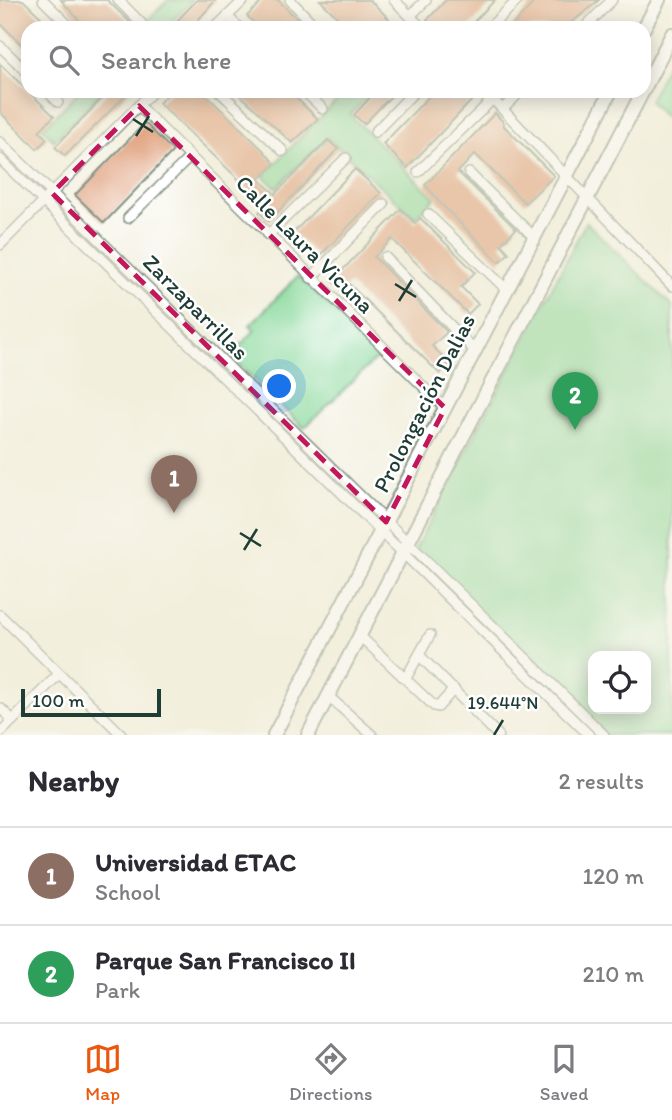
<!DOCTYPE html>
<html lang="en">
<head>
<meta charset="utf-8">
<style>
  :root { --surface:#fff; --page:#f2f2f3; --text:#2b2b33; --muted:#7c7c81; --line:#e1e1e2; --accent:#ea580c }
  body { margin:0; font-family:Itim,sans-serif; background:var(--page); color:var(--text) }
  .controls { position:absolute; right:21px; bottom:21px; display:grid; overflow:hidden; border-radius:14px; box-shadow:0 4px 18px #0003 }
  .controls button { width:63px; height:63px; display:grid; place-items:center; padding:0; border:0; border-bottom:2px solid var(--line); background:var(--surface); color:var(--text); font:35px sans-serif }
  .scale { position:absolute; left:21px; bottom:18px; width:140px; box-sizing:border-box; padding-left:7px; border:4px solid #1f3d34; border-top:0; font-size:19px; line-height:24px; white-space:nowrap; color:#1f3d34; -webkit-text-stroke:5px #fff; paint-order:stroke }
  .you { position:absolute; left:280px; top:387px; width:24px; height:24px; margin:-18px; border:5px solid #fff; border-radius:50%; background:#1a73e8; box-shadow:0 0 0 10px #1a73e833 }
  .badge { display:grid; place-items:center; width:46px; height:46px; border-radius:50%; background:var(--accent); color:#fff; font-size:23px; font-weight:700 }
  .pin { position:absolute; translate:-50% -58px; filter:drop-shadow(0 2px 4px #0008) }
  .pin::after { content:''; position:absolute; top:37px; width:24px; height:21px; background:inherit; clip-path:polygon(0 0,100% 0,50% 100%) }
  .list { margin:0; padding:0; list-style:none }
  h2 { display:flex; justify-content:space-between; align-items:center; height:91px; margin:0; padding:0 28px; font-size:30px }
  h2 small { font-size:23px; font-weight:400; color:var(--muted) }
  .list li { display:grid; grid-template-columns:46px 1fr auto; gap:21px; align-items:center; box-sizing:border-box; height:98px; padding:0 28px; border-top:2px solid var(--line) }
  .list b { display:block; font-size:26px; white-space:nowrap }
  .list p { margin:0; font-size:23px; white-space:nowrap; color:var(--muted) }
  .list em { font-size:23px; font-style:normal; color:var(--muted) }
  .icon { flex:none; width:38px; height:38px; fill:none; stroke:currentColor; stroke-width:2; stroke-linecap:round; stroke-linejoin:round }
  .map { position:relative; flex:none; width:672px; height:735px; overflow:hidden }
  .search { position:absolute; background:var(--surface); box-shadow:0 4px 18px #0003; left:21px; right:21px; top:21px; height:77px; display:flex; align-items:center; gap:18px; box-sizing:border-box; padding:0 24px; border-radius:21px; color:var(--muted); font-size:26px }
  .sheet { height:287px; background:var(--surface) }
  nav { display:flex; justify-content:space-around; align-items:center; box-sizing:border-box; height:98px; border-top:2px solid var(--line); background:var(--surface); font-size:19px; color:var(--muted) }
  nav a { display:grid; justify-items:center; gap:4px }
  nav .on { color:var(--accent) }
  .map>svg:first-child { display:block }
  .green { fill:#85d798; stroke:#528a66; stroke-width:2; fill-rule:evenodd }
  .building { fill:#dd966e }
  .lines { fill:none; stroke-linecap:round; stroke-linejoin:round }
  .minor-casing { stroke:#889688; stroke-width:12 }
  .major-casing { stroke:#889688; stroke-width:16 }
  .minor { stroke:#fff; stroke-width:9 }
  .major { stroke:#fff; stroke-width:12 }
  .marked { fill:none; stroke:#c2185b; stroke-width:5; stroke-dasharray:14 9; stroke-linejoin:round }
  .ticks { fill:none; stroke:#1f3d34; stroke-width:2.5 }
  .labels { text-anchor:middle; stroke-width:5; stroke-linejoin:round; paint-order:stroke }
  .street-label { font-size:23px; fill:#1f3d34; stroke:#fff }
  .ticks-label { font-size:18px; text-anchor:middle; fill:#1f3d34; stroke:#fff; stroke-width:5; stroke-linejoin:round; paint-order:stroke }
</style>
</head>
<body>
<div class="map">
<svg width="672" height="735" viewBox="0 0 672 735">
  <rect width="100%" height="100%" fill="#fff"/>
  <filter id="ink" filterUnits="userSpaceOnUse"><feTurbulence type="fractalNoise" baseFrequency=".0143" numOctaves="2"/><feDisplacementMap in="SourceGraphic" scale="14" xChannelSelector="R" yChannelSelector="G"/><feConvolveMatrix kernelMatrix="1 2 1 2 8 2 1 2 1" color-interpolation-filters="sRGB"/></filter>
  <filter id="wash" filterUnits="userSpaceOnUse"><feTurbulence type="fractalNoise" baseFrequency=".00686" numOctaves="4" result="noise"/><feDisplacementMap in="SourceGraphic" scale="28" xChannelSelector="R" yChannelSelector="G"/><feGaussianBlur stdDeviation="1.57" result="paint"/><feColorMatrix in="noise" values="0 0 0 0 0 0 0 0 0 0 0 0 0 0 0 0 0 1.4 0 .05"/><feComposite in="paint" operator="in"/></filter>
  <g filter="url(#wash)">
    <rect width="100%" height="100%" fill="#f2efdd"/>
    <g class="green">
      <polygon points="168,0 193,0 165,28 140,28"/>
      <polygon points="672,55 672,125 649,101"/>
      <polygon points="79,91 103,91 54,141 43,129"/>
      <polygon points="346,91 373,91 350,115 435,198 415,218 328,138 276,188 263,176"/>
      <path d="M586,222L672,306V735H605L413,553ZM593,656H646V709H593Z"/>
      <polygon points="298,276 381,354 304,428 230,356 255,330 250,325"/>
    </g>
    <g id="blocks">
      <g class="building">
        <polygon points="0,0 23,0 52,28 28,28 28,51 0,23"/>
        <polygon points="61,0 107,0 136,28 86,28"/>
        <polygon points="197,0 216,0 191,28 170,28"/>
        <polygon points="264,0 278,0 307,28 259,28 247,16"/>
        <polygon points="320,0 370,0 398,28 348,28"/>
        <polygon points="446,0 495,0 468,28 435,28 427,20"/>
        <polygon points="536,0 599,0 565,28 510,28"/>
        <polygon points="0,64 54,116 39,131 47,139 37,149 0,112"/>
        <polygon points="109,91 130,91 65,156 55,147"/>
        <polygon points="171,91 202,91 263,150 275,164 259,179 275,194 328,140 338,149 269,221 259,212 265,206 255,195 159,103"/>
        <polygon points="236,91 289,91 318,119 292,143"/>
        <polygon points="376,91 396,91 364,124 354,115"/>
        <polygon points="434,91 471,91 476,96 407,168 383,144"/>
        <polygon points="495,113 504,123 503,125 554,176 525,203 475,154 458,172 516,229 501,244 509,253 499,262 437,200 438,199 425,185"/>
        <polygon points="145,123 173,151 104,223 75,195"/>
        <polygon points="355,169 381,193 319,257 293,233"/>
        <polygon points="401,209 415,223 420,218 475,272 461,287 478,304 468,314 392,239 374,257 447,332 432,346 450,364 440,374 349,284 342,291 332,281"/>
      </g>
    </g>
  </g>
  <g filter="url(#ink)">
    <use href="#blocks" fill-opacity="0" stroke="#889688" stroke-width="2"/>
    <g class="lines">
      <defs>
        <g id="minor">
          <polyline points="43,0 71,28"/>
          <polyline points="118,0 141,23"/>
          <polyline points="290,0 317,28"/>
          <polyline points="394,0 422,28"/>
          <polyline points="227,16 239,28"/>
          <polyline points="410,16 426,0"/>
          <polyline points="215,28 244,0"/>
          <polyline points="489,28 518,0"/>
          <polyline points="584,28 612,0"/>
          <polyline points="0,46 28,73"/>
          <polyline points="47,91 58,102"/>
          <polyline points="219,91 283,151"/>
          <polyline points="304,91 323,109"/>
          <polyline points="485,91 672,286"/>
          <polyline points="139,106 445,408"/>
          <polyline points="504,108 521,91"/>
          <polyline points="375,132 415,91"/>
          <polyline points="0,142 604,735"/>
          <polyline points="0,159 589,735"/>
          <polyline points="418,172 493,99"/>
          <polyline points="469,173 534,237"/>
          <polyline points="428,214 506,289"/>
          <polyline points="128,218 190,157"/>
          <polyline points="268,235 346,158"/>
          <polyline points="0,245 153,91"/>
          <polyline points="385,257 475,351"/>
          <polyline points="311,278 384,204"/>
          <polyline points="0,615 122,735"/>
          <polyline points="360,636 434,706 438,707 454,689"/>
          <polyline points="419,655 498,735"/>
          <polyline points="406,678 430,635"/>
          <polyline points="328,696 372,735"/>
          <polyline points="0,708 13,720"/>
          <polyline points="0,733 59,674"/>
        </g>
        <g id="major">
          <polyline points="644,28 659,0"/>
          <polyline points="644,89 672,34"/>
          <polyline points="274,735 611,91"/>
          <polyline points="308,735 643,91"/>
        </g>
      </defs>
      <use href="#minor" class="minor-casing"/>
      <use href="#major" class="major-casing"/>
      <use href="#minor" class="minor"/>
      <use href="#major" class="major"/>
    </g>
  </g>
  <path d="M0 0H672V735H0ZM139,106L445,408L386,522L52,193Z" fill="#f2efdd" fill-opacity=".55" fill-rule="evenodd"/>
  <path class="marked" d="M139,106L445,408L386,522L52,193Z"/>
  <path class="ticks" d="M133,119L153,132M136,136L149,116M395,284L416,297M399,301L412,280M240,533L261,546M244,550L257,529M494,735L503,720"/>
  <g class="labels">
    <g class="street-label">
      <text transform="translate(305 244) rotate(45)" y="8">Calle Laura Vicuna</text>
      <text transform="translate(196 307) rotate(45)" y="8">Zarzaparrillas</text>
      <text transform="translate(424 403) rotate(-63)" y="8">Prolongación Dalias</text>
    </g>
  </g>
  <g class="ticks-label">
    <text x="503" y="709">19.644°N</text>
  </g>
</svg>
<div class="controls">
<button><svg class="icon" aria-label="locate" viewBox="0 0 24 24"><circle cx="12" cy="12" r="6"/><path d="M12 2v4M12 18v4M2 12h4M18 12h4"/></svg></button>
</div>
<div class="scale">100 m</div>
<div class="you"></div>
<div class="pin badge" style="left:174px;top:513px;background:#8d6e63">1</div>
<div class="pin badge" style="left:575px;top:430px;background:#2e9e5b">2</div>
<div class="search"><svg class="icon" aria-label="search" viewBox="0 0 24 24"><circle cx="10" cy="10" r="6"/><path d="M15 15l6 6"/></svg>Search here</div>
</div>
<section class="sheet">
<h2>Nearby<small>2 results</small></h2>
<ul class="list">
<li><span class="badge" style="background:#8d6e63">1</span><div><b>Universidad ETAC</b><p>School</p></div><em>120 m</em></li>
<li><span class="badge" style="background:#2e9e5b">2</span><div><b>Parque San Francisco II</b><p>Park</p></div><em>210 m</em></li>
</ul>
</section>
<nav>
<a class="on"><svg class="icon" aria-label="map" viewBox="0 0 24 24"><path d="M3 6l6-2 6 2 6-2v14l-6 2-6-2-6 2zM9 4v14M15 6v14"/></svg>Map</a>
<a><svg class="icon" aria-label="directions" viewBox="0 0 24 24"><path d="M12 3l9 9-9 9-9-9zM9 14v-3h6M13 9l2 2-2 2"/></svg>Directions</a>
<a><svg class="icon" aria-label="saved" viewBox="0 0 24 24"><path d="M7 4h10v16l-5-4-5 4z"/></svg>Saved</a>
</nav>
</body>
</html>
